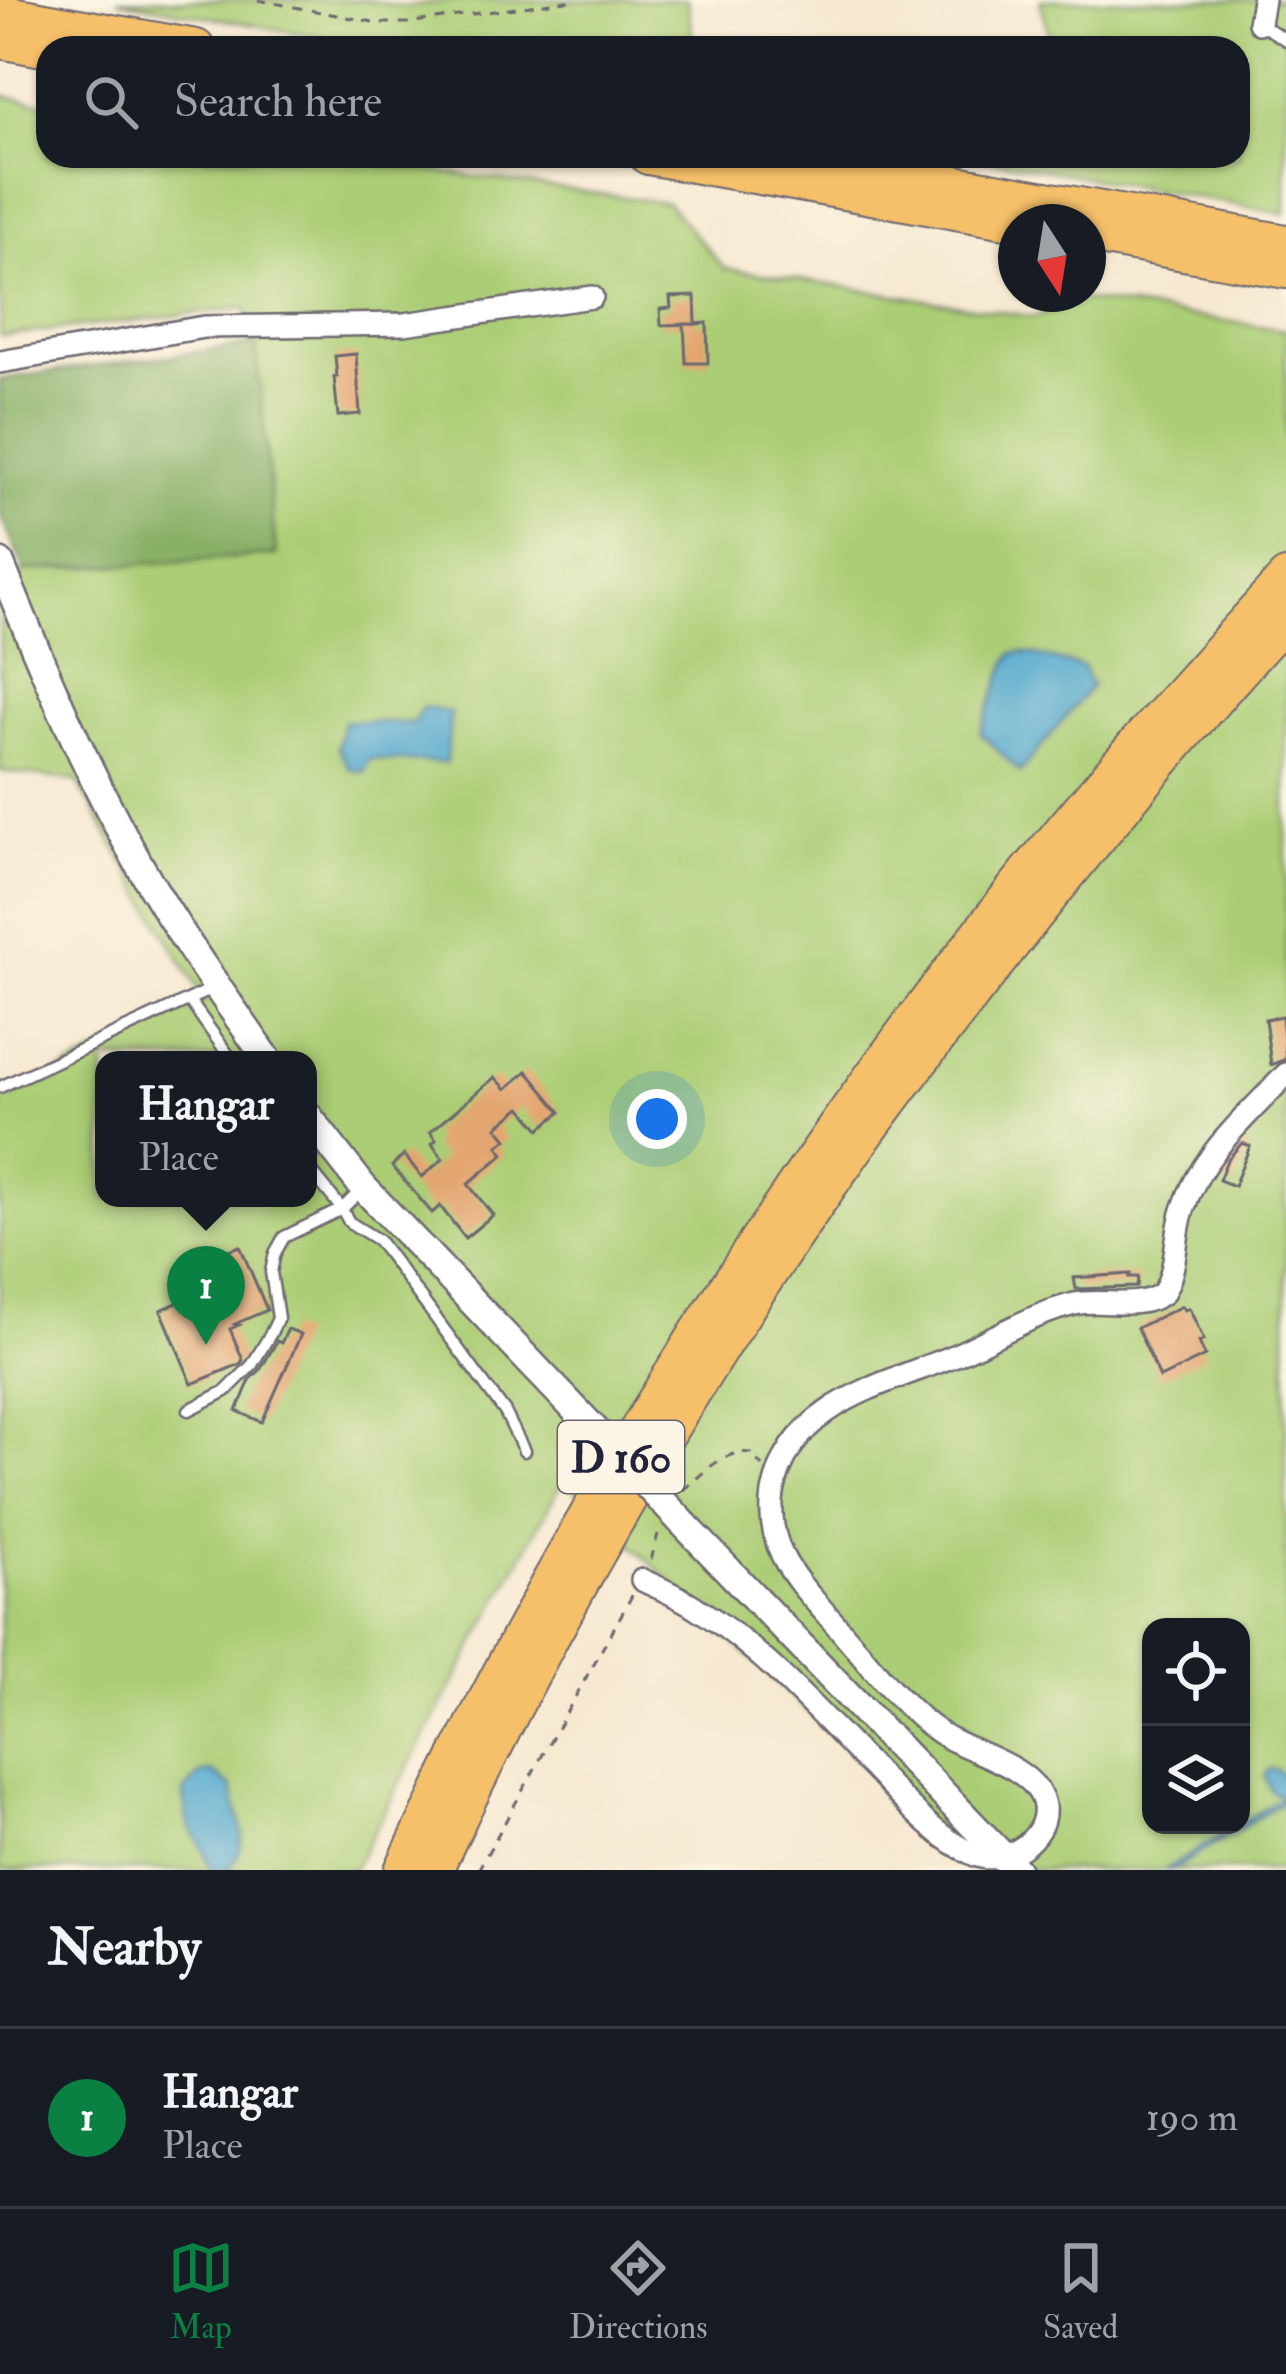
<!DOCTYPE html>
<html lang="en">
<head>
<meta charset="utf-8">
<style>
  :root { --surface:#171b24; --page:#242831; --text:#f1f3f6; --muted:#9ea1a6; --line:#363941; --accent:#0b8043 }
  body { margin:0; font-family:"IM FELL Double Pica",serif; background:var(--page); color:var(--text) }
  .controls { position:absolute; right:36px; bottom:36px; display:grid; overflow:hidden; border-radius:24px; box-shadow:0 3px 9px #0004 }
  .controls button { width:108px; height:108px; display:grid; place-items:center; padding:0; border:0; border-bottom:3px solid var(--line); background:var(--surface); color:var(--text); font:60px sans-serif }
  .compass { position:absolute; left:998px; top:204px; width:108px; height:108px; border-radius:50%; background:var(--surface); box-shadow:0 3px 9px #0004; rotate:168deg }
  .you { position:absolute; left:657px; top:1119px; width:42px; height:42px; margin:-30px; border:9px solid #fff; border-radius:50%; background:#1a73e8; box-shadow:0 0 0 18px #1a73e833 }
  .badge { display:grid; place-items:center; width:78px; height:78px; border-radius:50%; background:var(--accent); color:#fff; font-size:39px; font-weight:700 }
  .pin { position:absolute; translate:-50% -99px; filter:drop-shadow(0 3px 6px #0008) }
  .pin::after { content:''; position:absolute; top:63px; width:42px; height:36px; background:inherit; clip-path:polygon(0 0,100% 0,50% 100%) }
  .popup { position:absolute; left:95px; top:1051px; width:222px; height:156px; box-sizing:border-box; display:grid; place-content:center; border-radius:24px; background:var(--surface); filter:drop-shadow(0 3px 9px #0005); font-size:39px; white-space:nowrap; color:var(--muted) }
  .popup b { font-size:45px; color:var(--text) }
  .popup::after { content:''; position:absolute; left:50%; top:100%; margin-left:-24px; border:24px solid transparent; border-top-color:var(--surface) }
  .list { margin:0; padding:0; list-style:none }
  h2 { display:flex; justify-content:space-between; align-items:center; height:156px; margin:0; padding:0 48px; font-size:51px }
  h2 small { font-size:39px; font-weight:400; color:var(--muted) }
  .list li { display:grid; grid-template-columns:78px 1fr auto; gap:36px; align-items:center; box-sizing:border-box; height:180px; padding:0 48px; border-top:3px solid var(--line) }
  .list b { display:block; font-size:45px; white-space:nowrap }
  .list p { margin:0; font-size:39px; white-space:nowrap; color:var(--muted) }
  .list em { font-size:39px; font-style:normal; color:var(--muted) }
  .icon { flex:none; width:66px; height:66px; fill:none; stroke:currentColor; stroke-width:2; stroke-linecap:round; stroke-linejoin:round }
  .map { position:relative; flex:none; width:1286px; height:1870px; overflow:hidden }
  .search { position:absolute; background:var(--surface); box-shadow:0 3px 9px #0004; left:36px; right:36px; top:36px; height:132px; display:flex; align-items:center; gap:30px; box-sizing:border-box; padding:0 42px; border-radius:36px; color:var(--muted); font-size:45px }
  .sheet { height:336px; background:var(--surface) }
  nav { display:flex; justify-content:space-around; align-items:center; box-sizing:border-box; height:168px; border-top:3px solid var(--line); background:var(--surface); font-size:33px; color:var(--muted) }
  nav a { display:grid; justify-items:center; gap:6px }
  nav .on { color:var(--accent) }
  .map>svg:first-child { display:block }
  .green { fill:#abcd75; stroke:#667858; stroke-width:3; fill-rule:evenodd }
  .forest { fill:#88b066; stroke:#556950; stroke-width:3 }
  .water { fill:#51a8ce; stroke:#3a6584; stroke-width:3 }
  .building { fill:#e3a671 }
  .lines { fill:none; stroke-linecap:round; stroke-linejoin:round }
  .service-casing { stroke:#6d6870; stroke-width:15 }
  .minor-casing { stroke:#6d6870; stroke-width:26 }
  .tertiary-casing { stroke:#6d6870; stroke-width:32 }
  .trunk-casing { stroke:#6d6870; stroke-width:40 }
  .path { stroke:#6d6870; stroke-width:3; stroke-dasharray:9 9; stroke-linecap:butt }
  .service { stroke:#fff; stroke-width:10 }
  .minor { stroke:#fff; stroke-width:21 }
  .tertiary { stroke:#fff; stroke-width:27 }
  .trunk { stroke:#f6c06b; stroke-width:36 }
  .tertiary-bridge-casing { stroke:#6d6870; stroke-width:32; stroke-linecap:butt }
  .tertiary-bridge { stroke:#fff; stroke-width:27 }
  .labels { text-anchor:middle; stroke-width:12; stroke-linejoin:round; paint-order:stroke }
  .shield { fill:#fcf5e5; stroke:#63616e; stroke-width:3 }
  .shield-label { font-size:42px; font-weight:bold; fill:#22223b }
</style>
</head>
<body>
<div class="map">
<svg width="1286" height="1870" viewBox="0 0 1286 1870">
  <rect width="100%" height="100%" fill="#fcf5e5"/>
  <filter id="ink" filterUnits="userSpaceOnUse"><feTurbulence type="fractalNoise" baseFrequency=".00833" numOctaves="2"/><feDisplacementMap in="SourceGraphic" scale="24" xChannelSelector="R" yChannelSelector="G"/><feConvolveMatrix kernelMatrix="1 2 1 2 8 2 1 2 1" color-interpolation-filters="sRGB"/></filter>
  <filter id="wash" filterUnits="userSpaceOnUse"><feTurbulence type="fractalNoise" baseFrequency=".004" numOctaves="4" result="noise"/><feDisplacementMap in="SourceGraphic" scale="48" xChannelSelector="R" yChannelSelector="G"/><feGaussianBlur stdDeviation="2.7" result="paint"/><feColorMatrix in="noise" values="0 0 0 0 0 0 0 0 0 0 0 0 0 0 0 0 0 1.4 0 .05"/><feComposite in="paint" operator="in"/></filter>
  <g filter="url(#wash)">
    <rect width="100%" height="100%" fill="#f7e9d1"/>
    <g class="green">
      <polygon points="117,0 365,0 405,7 454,0 687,0 694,48 379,48"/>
      <polygon points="1040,0 1286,0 1286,214 969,156 1238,156 1238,48 1053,48"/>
      <path d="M0,95L48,104V156H324L667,203L724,268L1035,317L1084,300L1286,330V1870H976L563,1480L353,1870H0V1102L204,1000L77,781L0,771V582L25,571L276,554L246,308L0,336ZM104,1060H308V1198H104ZM1151,1627H1241V1825H1151Z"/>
    </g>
    <polygon class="forest" points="256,344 276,555 25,571 0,514 0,379"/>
    <g class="water">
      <polygon points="1024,652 1084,667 1088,681 1092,685 1020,772 980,733 1007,662 1013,653"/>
      <polygon points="423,707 451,713 446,763 369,759 364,772 350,769 338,748 343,721 413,723"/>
      <polygon points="1272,1769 1277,1770 1286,1779 1286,1800 1173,1870 1165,1870 1281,1798 1271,1791 1265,1777 1268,1770"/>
      <path d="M206,1772L214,1773L232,1788L243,1836L239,1853L228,1870H212C207,1861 205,1850 199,1842C186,1821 185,1818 184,1793L199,1775Z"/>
    </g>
    <g id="blocks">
      <g class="building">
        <polygon points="695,296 696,324 707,323 708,363 686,363 684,324 695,324 661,325 660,309 671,308 670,297"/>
        <polygon points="356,354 360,414 338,416 334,377 337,377 335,356"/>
        <polygon points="1282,1016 1286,1059 1271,1065 1265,1019"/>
        <polygon points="527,1071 561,1112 540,1129 521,1107 497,1127 507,1139 498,1146 504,1154 468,1184 493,1215 465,1238 440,1206 432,1213 392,1166 404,1155 422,1177 443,1159 432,1144 436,1140 430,1132 495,1077 506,1089"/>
        <polygon points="1242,1143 1250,1146 1234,1186 1219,1180 1227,1160"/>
        <polygon points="240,1246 267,1310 235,1324 239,1325 230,1329 243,1360 240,1364 192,1384 161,1310 236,1277 224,1252"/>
        <polygon points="1130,1274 1129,1277 1138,1277 1137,1287 1076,1289 1074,1278"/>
        <polygon points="1182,1306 1184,1310 1189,1308 1204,1340 1199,1342 1205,1356 1160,1378 1137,1328"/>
        <polygon points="288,1329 301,1334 262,1422 237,1411 250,1380 260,1370 277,1341 281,1343"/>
      </g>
    </g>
  </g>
  <g filter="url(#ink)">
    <use href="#blocks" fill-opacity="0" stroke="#6d6870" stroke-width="3"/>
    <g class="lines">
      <defs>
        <g id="service">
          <polyline points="1259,23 1286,40"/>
          <polyline points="189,1000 232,1060"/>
          <polyline points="0,1087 214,988"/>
          <polyline points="308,1167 342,1209 349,1222 378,1240 505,1412 524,1451"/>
          <polyline points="189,1410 226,1391 252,1365 271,1333 278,1318 271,1272 275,1253 284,1237 342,1209 361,1190"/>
        </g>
        <g id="minor">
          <polyline points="1259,23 1263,0"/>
          <polyline points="0,362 204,327 404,324 592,297"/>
          <path d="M642,1580C661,1589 681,1597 698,1609C761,1648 814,1708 866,1761C898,1793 932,1837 975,1855C1005,1867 1048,1839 1044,1806C1038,1765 967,1753 937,1731C900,1705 873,1667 843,1633C822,1608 796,1584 782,1555C773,1536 770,1514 773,1493C790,1401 886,1385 958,1354C996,1337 1035,1313 1075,1304C1104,1298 1139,1311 1163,1293C1178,1268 1174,1237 1183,1210C1201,1153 1247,1117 1286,1074"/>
        </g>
        <g id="tertiary">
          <path d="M0,563C42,667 85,769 140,866C178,933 224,997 268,1060"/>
          <polyline points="308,1116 363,1187 592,1427"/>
          <polyline points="680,1520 1016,1870"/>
        </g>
        <g id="trunk">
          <polyline points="0,13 196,48"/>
          <polyline points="0,40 48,49"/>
          <polyline points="648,156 1017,222"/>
          <polyline points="800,156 1286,243"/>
          <polyline points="1088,235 1286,270"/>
          <path d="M403,1870C558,1538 753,1225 978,936C1074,811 1180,694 1286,578"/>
          <path d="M434,1870C545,1632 678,1400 829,1185C893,1093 963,1005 1033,917C1115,815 1198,715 1286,619"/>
        </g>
      </defs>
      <use href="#service" class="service-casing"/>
      <use href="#minor" class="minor-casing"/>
      <use href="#tertiary" class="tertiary-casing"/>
      <use href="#trunk" class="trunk-casing"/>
      <g class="path">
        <polyline points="258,0 378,23 407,23 574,0"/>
        <path d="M683,1490C703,1474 723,1449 751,1453L762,1466"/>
        <polyline points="651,1560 658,1534"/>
        <polyline points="478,1870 633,1594"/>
      </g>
      <use href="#service" class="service"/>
      <use href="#minor" class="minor"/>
      <use href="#tertiary" class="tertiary"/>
      <use href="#trunk" class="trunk"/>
      <defs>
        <polyline id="tertiary-bridge" points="592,1427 680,1520"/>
      </defs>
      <use href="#tertiary-bridge" class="tertiary-bridge-casing"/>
      <use href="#tertiary-bridge" class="tertiary-bridge"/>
    </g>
  </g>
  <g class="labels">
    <rect class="shield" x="558" y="1421" width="126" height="72" rx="9"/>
    <g class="shield-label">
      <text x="621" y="1472">D 160</text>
    </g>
  </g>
</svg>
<div class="controls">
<button><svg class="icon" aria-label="locate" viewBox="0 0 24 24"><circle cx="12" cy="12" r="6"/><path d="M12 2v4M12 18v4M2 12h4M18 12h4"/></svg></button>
<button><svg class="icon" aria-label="layers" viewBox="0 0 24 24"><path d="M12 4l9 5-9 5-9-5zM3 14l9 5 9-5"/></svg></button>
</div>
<svg class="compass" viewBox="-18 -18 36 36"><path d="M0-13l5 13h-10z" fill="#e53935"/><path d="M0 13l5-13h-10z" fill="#9ea1a6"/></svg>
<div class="you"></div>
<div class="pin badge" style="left:206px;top:1345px">1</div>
<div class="popup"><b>Hangar</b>Place</div>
<div class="search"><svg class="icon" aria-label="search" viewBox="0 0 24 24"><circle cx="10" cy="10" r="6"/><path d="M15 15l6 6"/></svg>Search here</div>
</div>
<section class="sheet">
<h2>Nearby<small></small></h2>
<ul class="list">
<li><span class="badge">1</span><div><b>Hangar</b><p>Place</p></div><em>190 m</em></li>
</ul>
</section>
<nav>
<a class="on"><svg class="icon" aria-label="map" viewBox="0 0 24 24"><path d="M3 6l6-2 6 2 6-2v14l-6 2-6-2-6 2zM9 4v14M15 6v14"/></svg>Map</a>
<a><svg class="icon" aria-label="directions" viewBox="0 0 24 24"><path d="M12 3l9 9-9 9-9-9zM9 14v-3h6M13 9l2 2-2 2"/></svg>Directions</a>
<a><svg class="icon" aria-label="saved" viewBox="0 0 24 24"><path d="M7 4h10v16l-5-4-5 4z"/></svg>Saved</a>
</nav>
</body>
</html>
